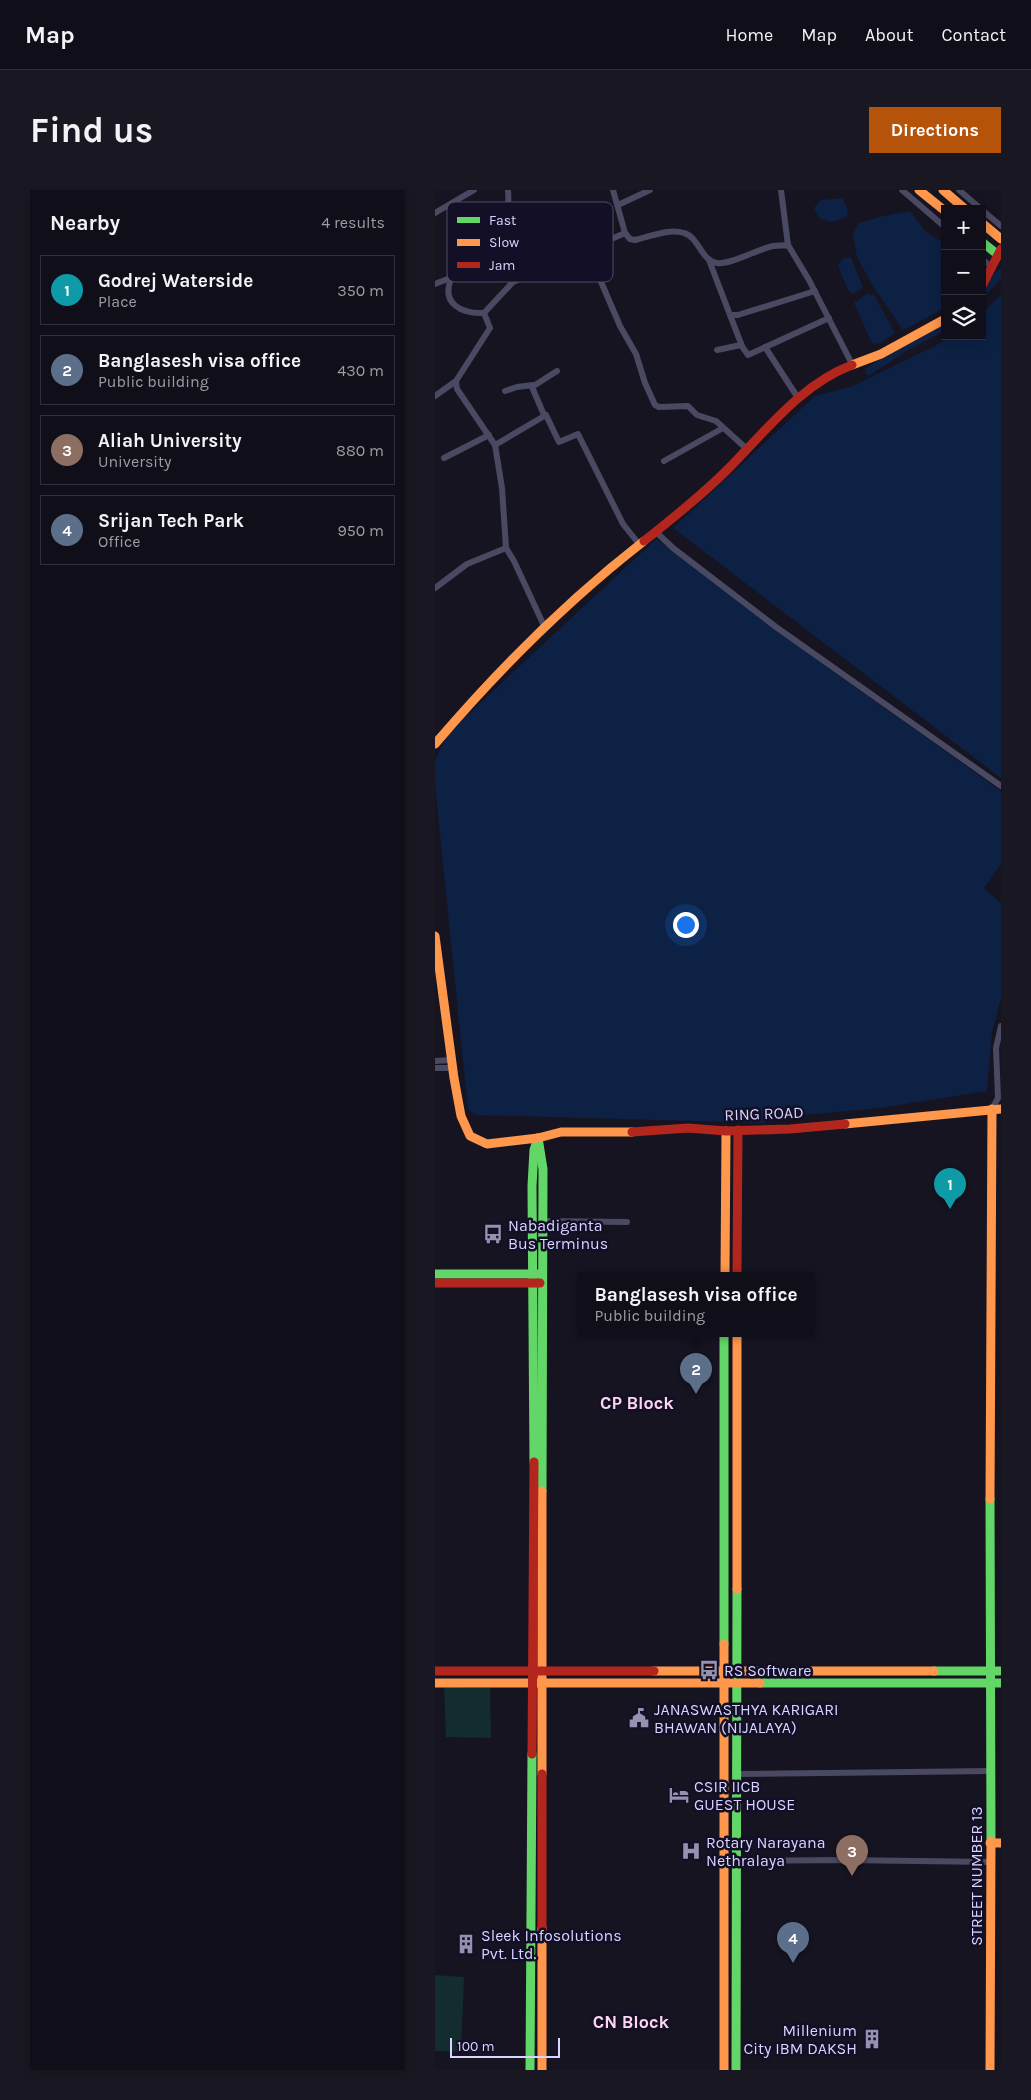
<!DOCTYPE html>
<html lang="en">
<head>
<meta charset="utf-8">
<style>
  :root { --surface:#100f19; --page:#191822; --text:#f1f3f6; --muted:#9c9ca2; --line:#302f38; --accent:#b45309 }
  body { margin:0; font-family:Karla,sans-serif; background:var(--page); color:var(--text) }
  .controls { position:absolute; right:15px; top:15px; display:grid; overflow:hidden; border-radius:0px; box-shadow:0 2px 12px #0003 }
  .controls button { width:45px; height:45px; display:grid; place-items:center; padding:0; border:0; border-bottom:1px solid var(--line); background:var(--surface); color:var(--text); font:25px sans-serif }
  .scale { position:absolute; left:15px; bottom:12px; width:110px; box-sizing:border-box; padding-left:5px; border:2px solid #d9d4ff; border-top:0; font-size:14px; line-height:18px; white-space:nowrap; color:#d9d4ff; -webkit-text-stroke:4px #130f26; paint-order:stroke }
  .you { position:absolute; left:250px; top:734px; width:18px; height:18px; margin:-12px; border:4px solid #fff; border-radius:50%; background:#1a73e8; box-shadow:0 0 0 8px #1a73e833 }
  .badge { display:grid; place-items:center; width:32px; height:32px; border-radius:50%; background:var(--accent); color:#fff; font-size:16px; font-weight:700 }
  .pin { position:absolute; translate:-50% -41px; filter:drop-shadow(0 1px 2px #0008) }
  .pin::after { content:''; position:absolute; top:26px; width:18px; height:15px; background:inherit; clip-path:polygon(0 0,100% 0,50% 100%) }
  .popup { position:absolute; left:142px; top:1082px; width:238px; height:65px; box-sizing:border-box; display:grid; place-content:center; border-radius:0px; background:var(--surface); filter:drop-shadow(0 1px 4px #0005); font-size:16px; white-space:nowrap; color:var(--muted) }
  .popup b { font-size:19px; color:var(--text) }
  .popup::after { content:''; position:absolute; left:50%; top:100%; margin-left:-10px; border:10px solid transparent; border-top-color:var(--surface) }
  .list { margin:0; padding:0; list-style:none }
  h2 { display:flex; justify-content:space-between; align-items:center; height:65px; margin:0; padding:0 20px; font-size:21px }
  h2 small { font-size:16px; font-weight:400; color:var(--muted) }
  .list li { display:grid; grid-template-columns:32px 1fr auto; gap:15px; align-items:center; box-sizing:border-box; height:70px; margin:0 10px 10px; padding:0 10px; border:1px solid var(--line); border-radius:0px }
  .list b { display:block; font-size:19px; white-space:nowrap }
  .list p { margin:0; font-size:16px; white-space:nowrap; color:var(--muted) }
  .list em { font-size:16px; font-style:normal; color:var(--muted) }
  .icon { flex:none; width:28px; height:28px; fill:none; stroke:currentColor; stroke-width:2; stroke-linecap:round; stroke-linejoin:round }
  .map { position:relative; flex:none; width:566px; height:1880px; overflow:hidden; border-radius:0px }
  header { display:flex; align-items:center; gap:30px; box-sizing:border-box; height:70px; padding:0 25px; background:var(--surface); border-bottom:1px solid var(--line) }
  header strong { font-size:24px }
  nav { display:flex; gap:28px; margin-inline-start:auto; font-size:18px }
  .intro { display:flex; align-items:center; justify-content:space-between; box-sizing:border-box; height:120px; padding:0 30px }
  h1 { margin:0; font-size:35px }
  .button { padding:12px 22px; border-radius:0px; background:var(--accent); color:#fff; font-size:18px; font-weight:700 }
  main { display:flex; gap:30px; padding:0 30px }
  aside { flex:1; background:var(--surface); border-radius:0px; box-shadow:0 2px 12px #0003 }
  .map>svg:first-child { display:block }
  .green { fill:#132c2d }
  .water { fill:#0d2144 }
  .lines { fill:none; stroke-linecap:round; stroke-linejoin:round }
  .canal { stroke:#0d2144; stroke-width:8 }
  .street { stroke:#4a4962; stroke-width:6 }
  .fast { stroke:#63d668; stroke-width:9 }
  .slow { stroke:#ff974d; stroke-width:9 }
  .jam { stroke:#b3261e; stroke-width:9 }
  .labels { text-anchor:middle; stroke-width:5; stroke-linejoin:round; paint-order:stroke }
  .street-label { font-size:16px; fill:#d9d4ff; stroke:#130f26 }
  .poi-label { font-size:16px; fill:#d9d4ff; stroke:#130f26; text-anchor:start }
  .neighbourhood-label { font-size:18px; font-weight:bold; fill:#ffd6f0; stroke:#130f26 }
  .key { fill:#130f26; stroke:#4e4a67; stroke-width:1 }
  .key-label { font-size:14px; fill:#d9d4ff }
</style>
</head>
<body>
<header>
<strong>Map</strong>
<nav><a>Home</a><a>Map</a><a>About</a><a>Contact</a></nav>
</header>
<div class="intro"><h1>Find us</h1><a class="button">Directions</a></div>
<main>
<aside>
<h2>Nearby<small>4 results</small></h2>
<ul class="list">
<li><span class="badge" style="background:#0f9aa8">1</span><div><b>Godrej Waterside</b><p>Place</p></div><em>350 m</em></li>
<li><span class="badge" style="background:#5c6f8a">2</span><div><b>Banglasesh visa office</b><p>Public building</p></div><em>430 m</em></li>
<li><span class="badge" style="background:#8d6e63">3</span><div><b>Aliah University</b><p>University</p></div><em>880 m</em></li>
<li><span class="badge" style="background:#5c6f8a">4</span><div><b>Srijan Tech Park</b><p>Office</p></div><em>950 m</em></li>
</ul>
</aside>
<div class="map">
<svg width="566" height="1880" viewBox="0 0 566 1880">
  <rect width="100%" height="100%" fill="#161421"/>
  <g class="green">
    <polygon points="9,1497 55,1498 56,1548 11,1547"/>
    <polygon points="0,1785 29,1787 26,1862 0,1861"/>
  </g>
  <g class="water">
    <polygon points="408,8 413,21 412,27 397,32 385,29 379,18 386,10"/>
    <polygon points="475,21 490,41 510,54 510,118 468,140 438,96 422,67 418,43 424,33 448,26"/>
    <polygon points="416,67 428,98 418,104 413,100 403,76 408,69"/>
    <polygon points="432,104 439,105 460,143 444,154 437,153 419,113"/>
    <polygon points="566,105 566,588 238,338 380,206 418,196 520,146 547,146 547,123"/>
    <polygon points="221,349 395,479 566,601 566,674 549,698 566,713 566,808 557,842 552,901 445,918 348,927 328,933 42,925 33,920 0,595 0,570 14,542"/>
  </g>
  <g class="lines">
    <g class="canal">
      <polyline points="547,103 566,83"/>
      <polyline points="434,181 469,158 510,136"/>
    </g>
    <g class="street">
      <polyline points="178,0 190,43"/>
      <polyline points="346,0 353,55"/>
      <polyline points="467,0 510,37"/>
      <polyline points="524,0 546,19"/>
      <polyline points="183,15 215,0"/>
      <polyline points="547,20 566,36"/>
      <polyline points="0,23 39,0"/>
      <polyline points="152,59 185,136 201,164 210,193 220,215 224,217 253,216 262,225 281,231 313,260"/>
      <polyline points="547,69 557,77"/>
      <polyline points="274,70 295,125 303,125 380,101"/>
      <path d="M16,89C6,114 27,124 49,123"/>
      <path d="M0,94L28,83L38,75L69,32C74,22 74,12 73,0"/>
      <polyline points="295,125 307,156"/>
      <polyline points="330,157 363,208"/>
      <polyline points="282,160 306,155 313,165 394,128"/>
      <polyline points="70,201 82,197 98,195"/>
      <polyline points="0,206 21,191"/>
      <polyline points="109,225 97,197 122,181"/>
      <polyline points="60,255 67,298 71,358"/>
      <polyline points="9,268 54,245"/>
      <polyline points="229,271 288,238"/>
      <polyline points="221,342 238,358 341,437 566,596"/>
      <path d="M204,354L188,334L143,244L124,252L111,225L60,255L22,199L21,191L55,138L49,123L78,92L190,43L195,49L200,50C214,47 234,38 249,43C264,47 266,71 282,73C296,75 323,59 338,56C342,55 348,56 353,55L374,90L417,174"/>
      <polyline points="0,398 32,374 71,358 79,371 110,438"/>
      <polyline points="0,871 16,870"/>
      <polyline points="0,878 17,878"/>
      <polyline points="557,919 563,908 561,858 566,836"/>
      <polyline points="107,1031 192,1032"/>
      <polyline points="301,1584 557,1581"/>
      <polyline points="301,1671 408,1670 555,1672"/>
    </g>
    <g class="fast">
      <polyline points="547,52 562,64"/>
      <polyline points="103,948 108,979 107,1301"/>
      <polyline points="0,1084 105,1084"/>
      <polyline points="289,1143 289,1454"/>
      <polyline points="99,1272 97,996 99,960 103,948"/>
      <polyline points="555,1309 556,1651"/>
      <polyline points="499,1481 566,1481"/>
      <polyline points="325,1493 566,1493"/>
      <polyline points="95,1880 97,1564"/>
      <polyline points="301,1880 302,1399"/>
    </g>
    <g class="slow">
      <polyline points="484,0 510,21"/>
      <polyline points="508,0 530,19"/>
      <polyline points="547,33 566,49"/>
      <polyline points="417,175 446,164 510,129"/>
      <path d="M0,554C63,480 132,411 209,351"/>
      <polyline points="0,746 19,888 26,926 35,946 52,954 103,948 126,942 197,942"/>
      <polyline points="410,934 566,919"/>
      <polyline points="290,1085 291,941"/>
      <polyline points="107,1301 107,1584"/>
      <polyline points="555,1309 557,919"/>
      <polyline points="302,1399 302,1143"/>
      <polyline points="289,1454 289,1880"/>
      <polyline points="219,1481 499,1481"/>
      <polyline points="0,1493 325,1493"/>
      <polyline points="555,1653 566,1653"/>
      <polyline points="107,1738 107,1880"/>
      <polyline points="555,1880 556,1651"/>
    </g>
    <g class="jam">
      <polyline points="547,96 566,59"/>
      <path d="M209,351C237,329 267,305 293,279C330,242 366,194 417,175"/>
      <polyline points="197,942 253,938 291,941 355,939 410,934"/>
      <polyline points="302,1085 303,940"/>
      <polyline points="0,1093 105,1093"/>
      <polyline points="0,1481 219,1481"/>
      <polyline points="97,1564 99,1272"/>
      <polyline points="107,1584 107,1738"/>
    </g>
  </g>
  <defs>
    <symbol id="bus-bare" viewBox="-9 -9 18 18"><path d="M-5-6H5V4H4V6H2V4H-2V6H-4V4H-5ZM-3.5-4V0h7V-4ZM-3.5 1.2v1.5H-2V1.2ZM2 1.2v1.5H3.5V1.2Z" fill="#9591b1" stroke="#130f26" stroke-width="2.5" paint-order="stroke"/></symbol>
    <symbol id="civic-bare" viewBox="-9 -9 18 18"><path d="M-.6-6.5H3V-4.5H.6V-3L4-1V1h2V6H-6V1h2V-1L-.6-3ZM-1.2 2.5V6h2.4V2.5Z" fill="#9591b1" stroke="#130f26" stroke-width="2.5" paint-order="stroke"/></symbol>
    <symbol id="hotel-bare" viewBox="-9 -9 18 18"><path d="M-6-4.5h1.5V1H6V5H4.5V3h-9V5H-6ZM-4 0a1.8 1.8 0 1 1 3.6 0ZM.5 0V-2.5h3Q6-2.5 6 0Z" fill="#9591b1" stroke="#130f26" stroke-width="2.5" paint-order="stroke"/></symbol>
    <symbol id="hospital-bare" viewBox="-9 -9 18 18"><path d="M-5-5h3v3.5h4V-5h3V5h-3V1.5h-4V5h-3Z" fill="#9591b1" stroke="#130f26" stroke-width="2.5" paint-order="stroke"/></symbol>
    <symbol id="building-bare" viewBox="-9 -9 18 18"><path d="M-4-6H4V6H1V3H-1V6H-4ZM-2.5-4.3h1.7v1.8h-1.7ZM.8-4.3h1.7v1.8H.8ZM-2.5-1h1.7V.8h-1.7ZM.8-1h1.7V.8H.8Z" fill="#9591b1" stroke="#130f26" stroke-width="2.5" paint-order="stroke"/></symbol>
  </defs>
  <g fill-rule="evenodd">
    <use href="#bus-bare" x="44" y="1030" width="28" height="28"/>
    <use href="#bus-bare" x="260" y="1466" width="28" height="28"/>
    <use href="#civic-bare" x="190" y="1514" width="28" height="28"/>
    <use href="#hotel-bare" x="230" y="1591" width="28" height="28"/>
    <use href="#hospital-bare" x="242" y="1647" width="28" height="28"/>
    <use href="#building-bare" x="17" y="1740" width="28" height="28"/>
    <use href="#building-bare" x="423" y="1835" width="28" height="28"/>
  </g>
  <g class="labels">
    <g class="street-label">
      <text transform="translate(329 923) rotate(-2)" y="6">RING ROAD</text>
      <text transform="translate(541 1686) rotate(-90)" y="6">STREET NUMBER 13</text>
    </g>
    <g class="poi-label">
      <text x="73" y="1041">Nabadiganta<tspan x="73" dy="18">Bus Terminus</tspan></text>
      <text x="289" y="1486">RS Software</text>
      <text x="219" y="1525">JANASWASTHYA KARIGARI<tspan x="219" dy="18">BHAWAN (NIJALAYA)</tspan></text>
      <text x="259" y="1602">CSIR IICB<tspan x="259" dy="18">GUEST HOUSE</tspan></text>
      <text x="271" y="1658">Rotary Narayana<tspan x="271" dy="18">Nethralaya</tspan></text>
      <text x="46" y="1751">Sleek Infosolutions<tspan x="46" dy="18">Pvt. Ltd.</tspan></text>
      <text x="422" y="1846" text-anchor="end">Millenium<tspan x="422" dy="18">City IBM DAKSH</tspan></text>
    </g>
    <g class="neighbourhood-label">
      <text x="202" y="1219">CP Block</text>
      <text x="196" y="1838">CN Block</text>
    </g>
  </g>
  <rect x="12" y="12" width="166" height="80" rx="8" class="key"/>
  <rect x="22" y="27" width="23" height="6" fill="#63d668"/>
  <rect x="22" y="49" width="23" height="7" fill="#ff974d"/>
  <rect x="22" y="72" width="23" height="6" fill="#b3261e"/>
  <g class="key-label">
    <text x="54" y="35">Fast</text>
    <text x="54" y="57">Slow</text>
    <text x="54" y="80">Jam</text>
  </g>
</svg>
<div class="controls">
<button>+</button>
<button>−</button>
<button><svg class="icon" aria-label="layers" viewBox="0 0 24 24"><path d="M12 4l9 5-9 5-9-5zM3 14l9 5 9-5"/></svg></button>
</div>
<div class="scale">100 m</div>
<div class="you"></div>
<div class="pin badge" style="left:515px;top:1019px;background:#0f9aa8">1</div>
<div class="pin badge" style="left:261px;top:1204px;background:#5c6f8a">2</div>
<div class="popup"><b>Banglasesh visa office</b>Public building</div>
<div class="pin badge" style="left:417px;top:1686px;background:#8d6e63">3</div>
<div class="pin badge" style="left:358px;top:1773px;background:#5c6f8a">4</div>
</div>
</main>
</body>
</html>
